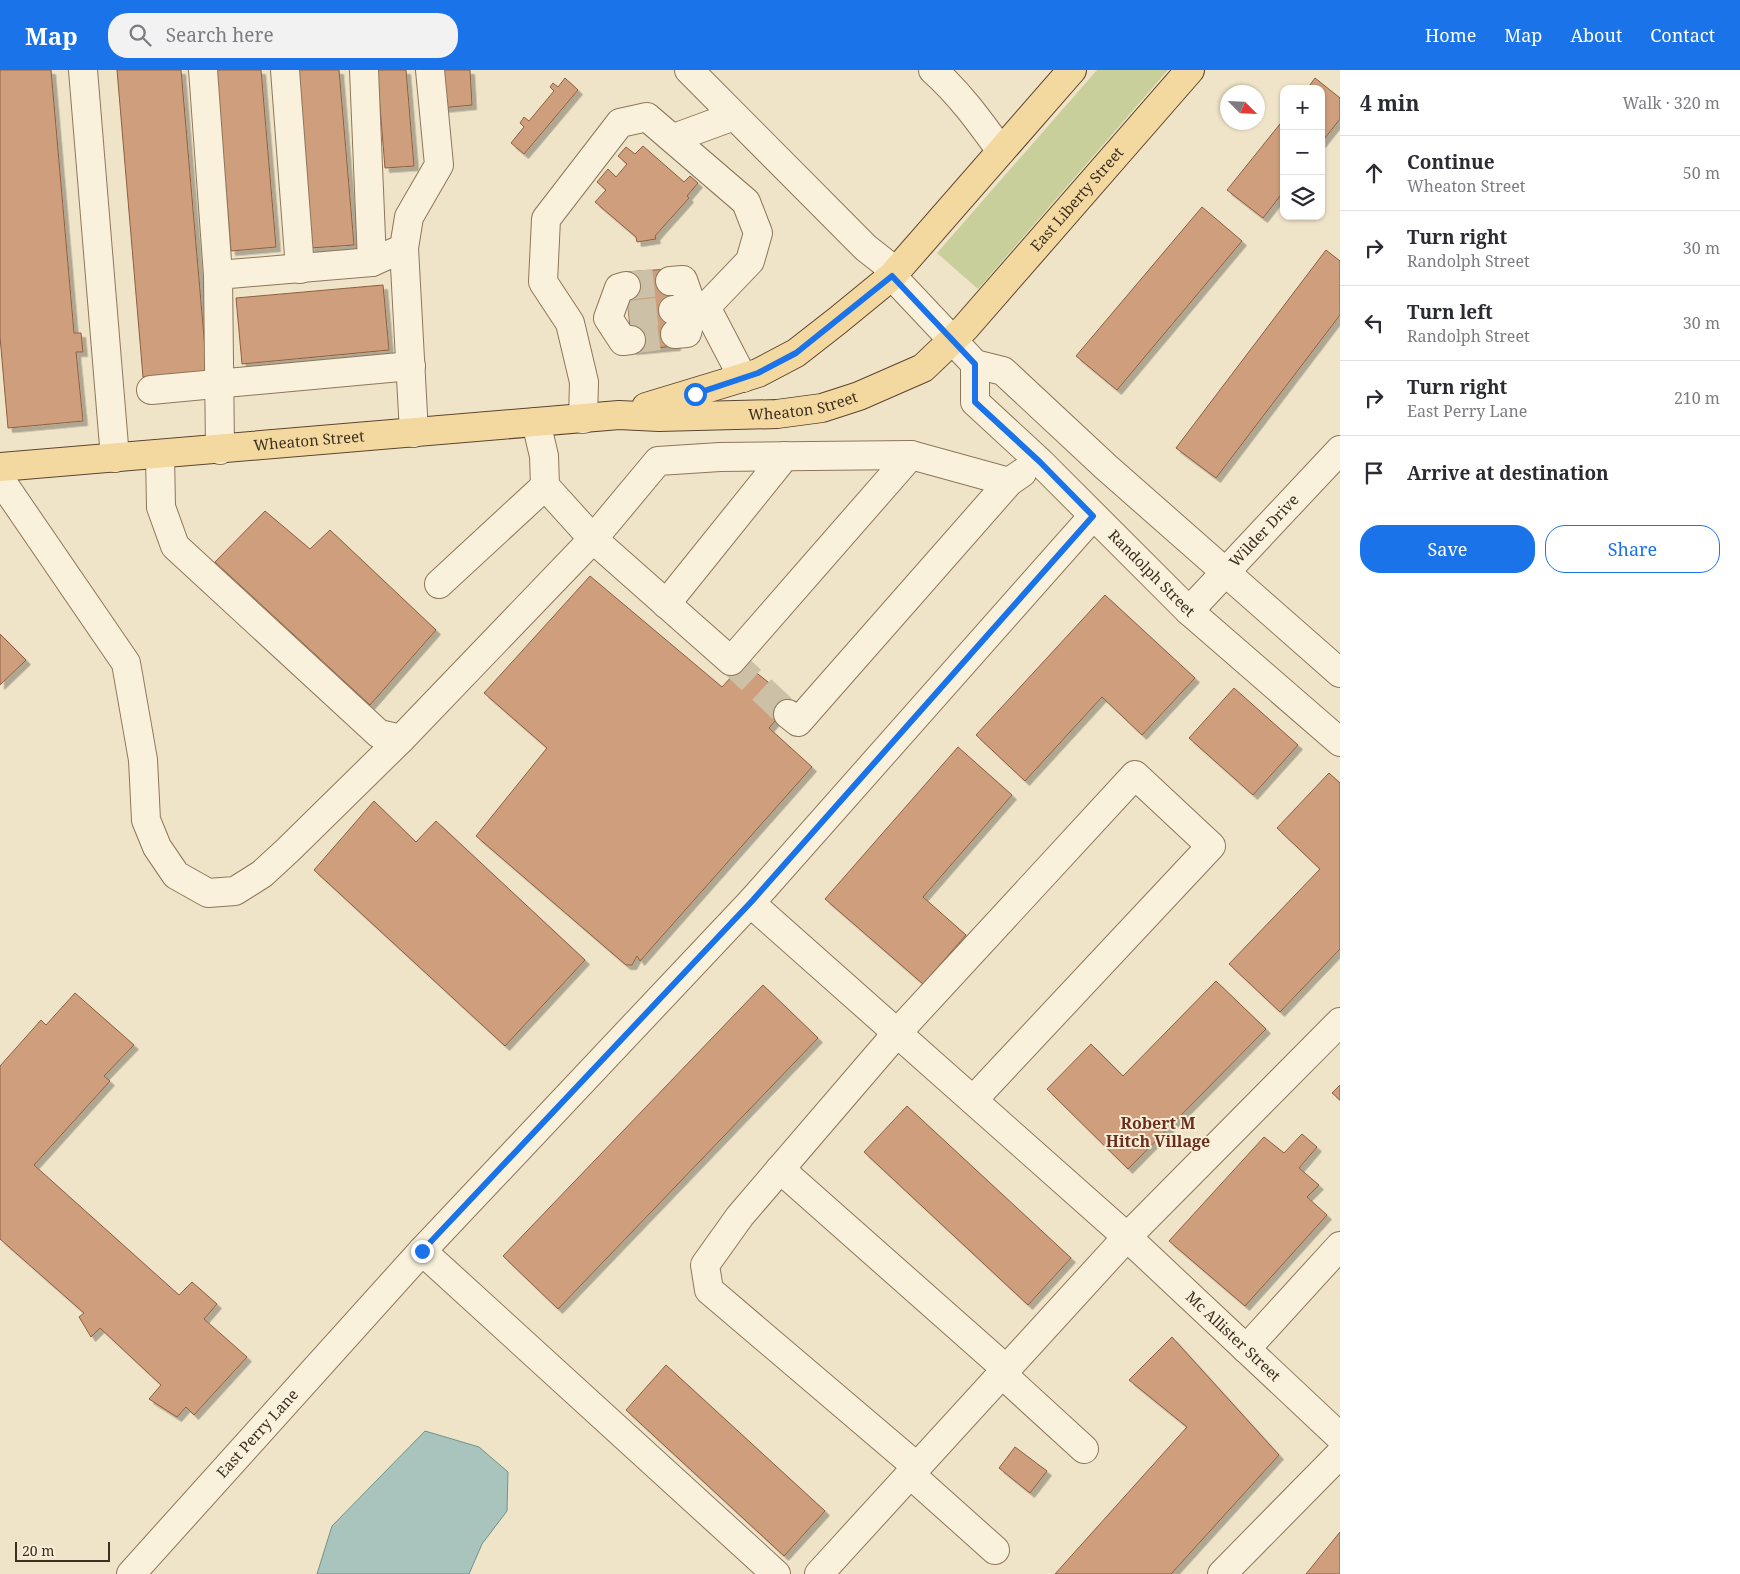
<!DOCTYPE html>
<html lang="en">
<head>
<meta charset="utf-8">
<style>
  :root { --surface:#fff; --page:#f2f2f3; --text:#2b2b33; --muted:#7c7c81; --line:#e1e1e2; --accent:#1a73e8 }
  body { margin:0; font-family:"Noto Serif",serif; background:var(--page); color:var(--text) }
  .controls { position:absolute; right:15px; top:15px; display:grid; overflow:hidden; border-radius:10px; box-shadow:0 1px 4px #0004 }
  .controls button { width:45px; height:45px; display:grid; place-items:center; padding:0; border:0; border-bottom:1px solid var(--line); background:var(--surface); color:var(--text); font:25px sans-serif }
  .compass { position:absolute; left:1220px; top:15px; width:45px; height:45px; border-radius:50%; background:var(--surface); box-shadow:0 1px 4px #0004; rotate:114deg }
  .scale { position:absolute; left:15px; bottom:12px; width:95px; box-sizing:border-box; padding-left:5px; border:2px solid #3d2e20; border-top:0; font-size:14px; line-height:18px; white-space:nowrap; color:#3d2e20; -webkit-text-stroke:4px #f7eed8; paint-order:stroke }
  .stop { position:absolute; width:15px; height:15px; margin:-11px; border:4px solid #1a73e8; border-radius:50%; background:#fff }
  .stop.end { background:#1a73e8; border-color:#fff; box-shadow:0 1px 5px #0008 }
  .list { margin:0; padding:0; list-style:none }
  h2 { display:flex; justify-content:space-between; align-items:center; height:65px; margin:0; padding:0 20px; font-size:21px }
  h2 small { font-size:16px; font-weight:400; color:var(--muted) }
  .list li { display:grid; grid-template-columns:32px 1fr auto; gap:15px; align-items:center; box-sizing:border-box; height:75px; padding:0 20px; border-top:1px solid var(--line) }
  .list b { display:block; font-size:19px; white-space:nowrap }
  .list p { margin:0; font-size:16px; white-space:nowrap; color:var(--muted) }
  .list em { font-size:16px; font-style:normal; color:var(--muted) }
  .actions { display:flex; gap:10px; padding:15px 20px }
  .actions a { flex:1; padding:11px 0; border:1px solid var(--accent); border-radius:20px; text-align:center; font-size:18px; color:var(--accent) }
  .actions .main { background:var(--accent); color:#fff }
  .icon { flex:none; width:28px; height:28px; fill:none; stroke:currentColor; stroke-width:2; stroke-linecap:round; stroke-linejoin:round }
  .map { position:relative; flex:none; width:1340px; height:1504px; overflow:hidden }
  header { display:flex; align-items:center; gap:30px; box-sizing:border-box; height:70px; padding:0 25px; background:var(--accent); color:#fff }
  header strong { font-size:24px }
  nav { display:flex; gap:28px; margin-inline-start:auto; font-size:18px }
  .search { width:350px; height:45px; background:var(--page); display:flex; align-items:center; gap:12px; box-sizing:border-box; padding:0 18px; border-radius:20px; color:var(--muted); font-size:19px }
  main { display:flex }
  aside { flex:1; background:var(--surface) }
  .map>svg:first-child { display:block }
  .green { fill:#c9cf9b }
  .water { fill:#a9c4bc; stroke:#6f938a }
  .building { fill:#cf9f7d; stroke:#8d5f41; filter:url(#shadow) }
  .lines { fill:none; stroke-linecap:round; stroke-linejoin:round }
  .minor-tunnel { stroke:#ccc0a6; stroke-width:28; stroke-dasharray:28 14; stroke-linecap:butt }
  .minor-casing { stroke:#8d765c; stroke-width:30 }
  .major-casing { stroke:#5b4430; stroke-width:30 }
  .minor { stroke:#faf1dc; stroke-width:28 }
  .major { stroke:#f3d9a0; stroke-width:28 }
  .route { stroke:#1a73e8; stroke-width:6 }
  .labels { text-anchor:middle; stroke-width:4; stroke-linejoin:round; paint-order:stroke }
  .street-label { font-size:15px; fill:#3d2e20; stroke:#f7eed8 }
  .neighbourhood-label { font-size:16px; font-weight:bold; fill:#6b2e1e; stroke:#f7eed8 }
</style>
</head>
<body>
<header>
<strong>Map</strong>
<div class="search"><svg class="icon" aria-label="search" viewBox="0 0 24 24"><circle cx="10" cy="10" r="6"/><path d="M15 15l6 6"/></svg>Search here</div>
<nav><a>Home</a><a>Map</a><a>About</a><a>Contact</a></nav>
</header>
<main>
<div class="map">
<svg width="1340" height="1504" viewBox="0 0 1340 1504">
  <defs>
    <filter id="shadow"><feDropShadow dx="4.5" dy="4.5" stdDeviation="0" flood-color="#0004"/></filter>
  </defs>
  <rect width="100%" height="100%" fill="#f0e4c8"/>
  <polygon class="green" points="1097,0 1168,0 978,219 937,183"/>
  <polygon class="water" points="425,1361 479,1377 508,1402 507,1441 482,1474 469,1504 317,1504 332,1456"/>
  <g class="building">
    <polygon points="0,0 51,0 74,263 81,263 83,282 76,282 83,351 8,358 0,267"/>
    <polygon points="117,0 181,0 207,302 143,307"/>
    <polygon points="216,0 261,0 276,177 231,181"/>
    <polygon points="295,0 339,0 354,175 310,178"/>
    <polygon points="377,0 406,0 414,96 385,98"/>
    <polygon points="438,0 470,0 472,35 441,38"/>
    <polygon points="565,8 578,20 524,84 511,73 524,57 520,53 524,47 529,51 554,21 550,17 553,13 558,17"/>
    <polygon points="1315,8 1340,28 1340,49 1321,73 1321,19 1307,19"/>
    <polygon points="1284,49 1284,121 1263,148 1227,120"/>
    <polygon points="643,76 684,112 690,106 698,113 687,126 689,128 655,166 656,169 637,172 636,167 595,132 606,120 597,112 608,99 616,107 627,94 618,86 626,77 635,84"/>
    <polygon points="1202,137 1242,171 1117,320 1076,286"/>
    <polygon points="1326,180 1340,191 1340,245 1216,408 1176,378"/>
    <polygon points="669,199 676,276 632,280 625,202"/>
    <polygon points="383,215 389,280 242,294 236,228"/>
    <polygon points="265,441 310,479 330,460 436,560 370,635 215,492"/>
    <polygon points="590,506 722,617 744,593 792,631 769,658 812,697 640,891 637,886 632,895 626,895 476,766 547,678 484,623"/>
    <polygon points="1105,525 1195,608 1142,665 1102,627 1025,711 976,665"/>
    <polygon points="0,564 26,590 0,615"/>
    <polygon points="1234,618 1298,675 1253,725 1189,668"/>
    <polygon points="958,677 1012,725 923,827 966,865 923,914 825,829"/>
    <polygon points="1329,703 1340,713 1340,879 1280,942 1229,894 1320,799 1277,758"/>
    <polygon points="374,731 416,772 436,751 585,890 505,976 314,800"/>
    <polygon points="1216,911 1266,959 1128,1099 1047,1019 1091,974 1123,1006"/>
    <polygon points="763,915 818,968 558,1239 503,1186"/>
    <polygon points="75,923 134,975 104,1006 110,1011 34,1095 179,1225 192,1212 217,1234 204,1249 247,1287 194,1345 186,1337 177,1347 149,1329 161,1315 100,1258 91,1267 79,1247 84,1243 0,1169 0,996 41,950 46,955"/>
    <polygon points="1340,1015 1340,1030 1332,1023"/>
    <polygon points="907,1036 1071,1188 1028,1235 864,1082"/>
    <polygon points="1302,1064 1317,1077 1299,1098 1319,1115 1307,1127 1327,1145 1245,1236 1169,1171 1264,1067 1284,1083"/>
    <polygon points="1172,1267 1279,1385 1171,1504 1055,1504 1187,1357 1129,1310"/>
    <polygon points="666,1295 825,1441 784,1486 626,1340"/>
    <polygon points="1015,1377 1047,1401 1030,1423 999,1398"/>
    <polygon points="1340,1462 1340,1504 1306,1504"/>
  </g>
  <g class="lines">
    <g class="minor-tunnel">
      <polyline points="626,216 670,211"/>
      <polyline points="629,245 673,240"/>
      <polyline points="631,270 675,264"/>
      <polyline points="731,591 788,644"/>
    </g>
    <defs>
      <g id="minor">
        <polyline points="83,0 115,388"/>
        <polyline points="203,0 218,205"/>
        <polyline points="285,0 300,199"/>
        <polyline points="364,0 372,192"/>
        <polyline points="689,0 866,178 889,196 892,206 975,294 1003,301 1106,397 1340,603"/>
        <path d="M933,0C960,24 980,52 1001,81"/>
        <polyline points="674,68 734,46"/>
        <polyline points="404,178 409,147 439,95 430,0"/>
        <polyline points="670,211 683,210 693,239 673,240"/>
        <polyline points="626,216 619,218 608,248 623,271 631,270"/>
        <polyline points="675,264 687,263 693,239 706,237"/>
        <path id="s1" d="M975,294V332L1040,392L1189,541L1340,672"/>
        <polyline points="151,320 411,296"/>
        <polyline points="583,349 584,312 570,253 543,212 546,149 620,53 647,47 746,132 758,163 750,191 706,237 743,308"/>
        <polyline points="536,352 544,386 545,416 593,469 731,591 911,385"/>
        <polyline points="220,380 218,205 372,192 404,178 414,363"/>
        <polyline points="160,385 161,437 175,476 379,664 401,669 593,469 658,391 720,387 911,385 1009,412"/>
        <polyline points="0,409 126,593 143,690 146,750 157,777 176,805 208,823 235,821 262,804 288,780 401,669"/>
        <polyline points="439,514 545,416"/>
        <polyline points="666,534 785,386"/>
        <path id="s2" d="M1189,541L1340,380"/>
        <polyline points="788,644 798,652 1009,412 1022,403"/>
        <polyline points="753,830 755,837 1127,1167 1340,952"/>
        <polyline points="780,1099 1006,1299"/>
        <polyline points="422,1181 776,1504"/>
        <polyline points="1246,1279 1340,1176"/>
        <polyline points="1002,1304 1084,1379"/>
        <polyline points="917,1397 709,1220 705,1195 740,1146 897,963 1135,705 1211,776 973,1030"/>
        <polyline points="910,1404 995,1480"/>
        <path id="s3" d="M131,1504L422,1181L753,830L1093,446"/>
        <path id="s4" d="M819,1504L1127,1167L1340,1367"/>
        <polyline points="1222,1504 1340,1384"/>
      </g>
      <g id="major">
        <polyline points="646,337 758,303 796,283 837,251 892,206 1072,0"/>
        <path id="s5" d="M0,397L619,345L659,347L777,344L822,338L859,326L923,298L965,258L1190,0"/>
      </g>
    </defs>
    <use href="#minor" class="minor-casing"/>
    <use href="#major" class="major-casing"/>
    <use href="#minor" class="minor"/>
    <use href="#major" class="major"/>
  </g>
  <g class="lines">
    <polyline class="route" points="422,1181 753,830 1093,446 1040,392 975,332 975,294 892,206 796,283 758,303 695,324"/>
  </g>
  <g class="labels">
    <g class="street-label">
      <text dy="5" stroke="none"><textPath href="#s5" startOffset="1162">East Liberty Street</textPath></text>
      <text dy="5" stroke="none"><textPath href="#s5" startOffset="806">Wheaton Street</textPath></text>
      <text dy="5" stroke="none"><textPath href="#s5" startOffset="310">Wheaton Street</textPath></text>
      <text dy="5" stroke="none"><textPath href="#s2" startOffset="110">Wilder Drive</textPath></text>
      <text dy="5" stroke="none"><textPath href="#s1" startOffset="284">Randolph Street</textPath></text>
      <text dy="5" stroke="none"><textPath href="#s4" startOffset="602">Mc Allister Street</textPath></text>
      <text dy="5" stroke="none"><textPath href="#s3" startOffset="189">East Perry Lane</textPath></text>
    </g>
    <g class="neighbourhood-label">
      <text x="1158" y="1059">Robert M<tspan x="1158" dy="18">Hitch Village</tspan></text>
    </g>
  </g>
</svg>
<div class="controls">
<button>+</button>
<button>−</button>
<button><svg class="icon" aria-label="layers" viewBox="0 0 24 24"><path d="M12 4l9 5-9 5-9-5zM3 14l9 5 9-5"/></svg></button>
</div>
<svg class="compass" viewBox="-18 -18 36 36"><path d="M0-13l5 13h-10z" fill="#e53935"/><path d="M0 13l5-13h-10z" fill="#7c7c81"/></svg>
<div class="scale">20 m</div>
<div class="stop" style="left:695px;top:324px"></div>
<div class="stop end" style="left:422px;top:1181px"></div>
</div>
<aside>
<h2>4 min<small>Walk · 320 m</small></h2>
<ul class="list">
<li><svg class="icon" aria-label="ahead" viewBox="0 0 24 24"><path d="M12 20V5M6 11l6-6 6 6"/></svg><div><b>Continue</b><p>Wheaton Street</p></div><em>50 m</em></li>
<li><svg class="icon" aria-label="right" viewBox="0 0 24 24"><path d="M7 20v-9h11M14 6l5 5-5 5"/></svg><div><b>Turn right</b><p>Randolph Street</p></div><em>30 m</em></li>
<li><svg class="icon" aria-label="left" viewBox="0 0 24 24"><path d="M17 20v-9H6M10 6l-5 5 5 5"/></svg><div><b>Turn left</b><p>Randolph Street</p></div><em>30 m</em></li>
<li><svg class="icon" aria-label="right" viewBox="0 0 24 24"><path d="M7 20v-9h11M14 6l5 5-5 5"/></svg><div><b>Turn right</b><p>East Perry Lane</p></div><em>210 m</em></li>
<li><svg class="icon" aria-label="arrive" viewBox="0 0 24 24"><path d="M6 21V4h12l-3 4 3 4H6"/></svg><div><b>Arrive at destination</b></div></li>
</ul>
<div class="actions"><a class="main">Save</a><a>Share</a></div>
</aside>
</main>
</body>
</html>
